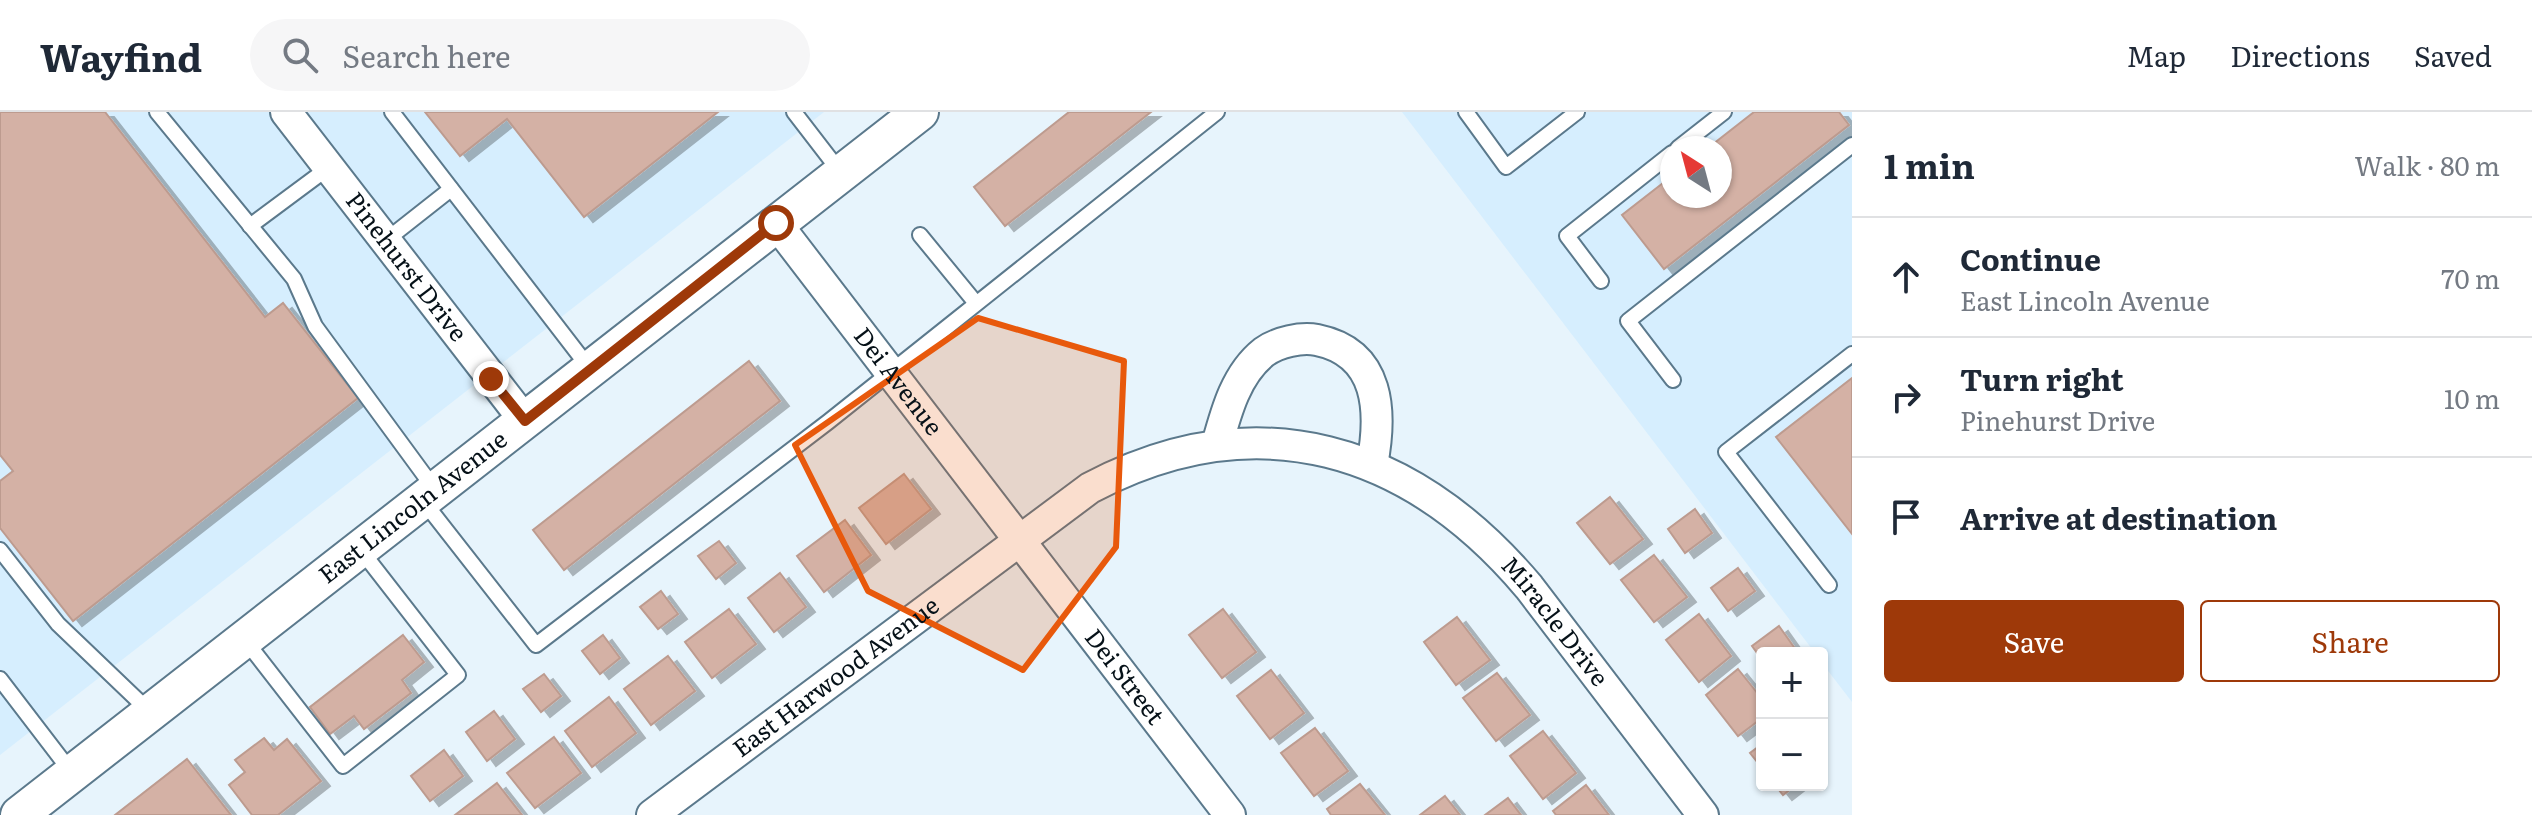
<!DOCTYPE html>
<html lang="en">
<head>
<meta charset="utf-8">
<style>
  :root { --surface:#fff; --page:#f6f6f7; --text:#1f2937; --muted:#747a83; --line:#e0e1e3; --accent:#9e3909 }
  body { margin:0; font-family:Literata,serif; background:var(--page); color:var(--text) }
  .controls { position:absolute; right:24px; bottom:24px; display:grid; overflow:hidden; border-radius:8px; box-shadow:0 2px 6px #0004 }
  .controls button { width:72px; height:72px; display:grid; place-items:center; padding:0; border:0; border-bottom:2px solid var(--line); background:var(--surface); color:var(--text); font:40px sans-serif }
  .compass { position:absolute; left:1660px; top:24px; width:72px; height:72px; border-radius:50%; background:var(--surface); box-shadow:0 2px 6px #0004; rotate:324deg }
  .stop { position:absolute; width:24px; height:24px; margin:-18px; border:6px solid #9e3909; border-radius:50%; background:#fff }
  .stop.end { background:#9e3909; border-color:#fff; box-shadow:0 2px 8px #0008 }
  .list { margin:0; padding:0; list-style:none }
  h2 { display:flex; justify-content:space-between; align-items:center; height:104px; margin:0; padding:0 32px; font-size:34px }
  h2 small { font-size:26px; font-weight:400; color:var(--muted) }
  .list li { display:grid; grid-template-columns:52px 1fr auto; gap:24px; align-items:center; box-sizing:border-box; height:120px; padding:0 32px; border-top:2px solid var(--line) }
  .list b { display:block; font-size:30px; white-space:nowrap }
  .list p { margin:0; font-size:26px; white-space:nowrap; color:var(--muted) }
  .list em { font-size:26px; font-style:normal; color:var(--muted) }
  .actions { display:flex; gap:16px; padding:24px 32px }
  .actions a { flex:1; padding:18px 0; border:2px solid var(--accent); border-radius:8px; text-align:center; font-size:28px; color:var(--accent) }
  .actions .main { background:var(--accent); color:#fff }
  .icon { flex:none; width:44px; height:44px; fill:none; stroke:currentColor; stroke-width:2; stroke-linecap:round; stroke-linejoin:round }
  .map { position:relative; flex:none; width:1852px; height:703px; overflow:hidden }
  header { display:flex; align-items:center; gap:48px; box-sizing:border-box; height:112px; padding:0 40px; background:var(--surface); border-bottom:2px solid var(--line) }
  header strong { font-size:38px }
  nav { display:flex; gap:44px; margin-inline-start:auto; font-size:28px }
  .search { width:560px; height:72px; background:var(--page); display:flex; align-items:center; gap:20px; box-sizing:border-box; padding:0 28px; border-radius:44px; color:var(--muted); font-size:30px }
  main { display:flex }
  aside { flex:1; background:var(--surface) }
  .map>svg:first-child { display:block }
  .built { fill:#d6eefe; fill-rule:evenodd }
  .building { fill:#d4b1a5; stroke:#bd9b8f; stroke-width:2; filter:url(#shadow) }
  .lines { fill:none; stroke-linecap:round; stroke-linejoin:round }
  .service-casing { stroke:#5b798c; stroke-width:18 }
  .minor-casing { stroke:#5b798c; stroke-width:34 }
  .tertiary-casing { stroke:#5b798c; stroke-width:40 }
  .service { stroke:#fff; stroke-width:14 }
  .minor { stroke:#fff; stroke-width:30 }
  .tertiary { stroke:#fff; stroke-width:36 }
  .route { stroke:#9e3909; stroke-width:10 }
  .marked { fill:#e8590c; fill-opacity:0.2; stroke:#e8590c; stroke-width:6; stroke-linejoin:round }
  .labels { text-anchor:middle; stroke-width:8; stroke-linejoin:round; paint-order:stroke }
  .street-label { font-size:24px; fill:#061118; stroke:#e7f4fc }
</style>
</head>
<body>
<header>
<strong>Wayfind</strong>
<div class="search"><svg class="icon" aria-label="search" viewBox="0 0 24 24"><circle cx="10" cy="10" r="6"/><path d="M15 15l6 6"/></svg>Search here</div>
<nav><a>Map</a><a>Directions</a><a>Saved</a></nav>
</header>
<main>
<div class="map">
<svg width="1852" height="703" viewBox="0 0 1852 703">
  <defs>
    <filter id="shadow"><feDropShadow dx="9" dy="5" stdDeviation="0" flood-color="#0004"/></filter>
  </defs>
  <rect width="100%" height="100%" fill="#e7f4fc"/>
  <g class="built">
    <polygon points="0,0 824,0 0,643"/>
    <path d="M1402,0H1852V590L1822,551V541H1815ZM1672,36H1720V84H1672Z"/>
  </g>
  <g class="building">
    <polygon points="0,0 105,0 265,205 283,191 358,286 73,509 0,416 0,369 13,359 0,343"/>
    <polygon points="425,0 718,0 584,105 507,7 460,44"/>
    <polygon points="1069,0 1151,0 1005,114 974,75"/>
    <polygon points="1754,0 1839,0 1849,13 1664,157 1622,103 1672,64 1672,84 1720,84 1720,36 1708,36"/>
    <polygon points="749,249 780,289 564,458 533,418"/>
    <polygon points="1852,266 1852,422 1776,325"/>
    <polygon points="904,362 931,397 886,432 859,396"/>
    <polygon points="1610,385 1643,427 1610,452 1577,411"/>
    <polygon points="1695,397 1712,421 1685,441 1668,417"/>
    <polygon points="845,408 871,443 824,480 797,444"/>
    <polygon points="719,429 736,451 716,467 698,444"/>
    <polygon points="1654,443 1687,485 1654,510 1621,468"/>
    <polygon points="1738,456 1755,479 1728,499 1711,476"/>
    <polygon points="780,461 806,495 774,520 748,486"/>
    <polygon points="661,479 678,502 658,517 640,495"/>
    <polygon points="729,497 756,532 712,566 685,530"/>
    <polygon points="1223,497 1256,540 1222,566 1189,523"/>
    <polygon points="1699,502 1731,544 1699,570 1666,528"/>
    <polygon points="1457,505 1490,548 1456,573 1424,530"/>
    <polygon points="1779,514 1796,538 1792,541 1762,541 1762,548 1752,534"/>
    <polygon points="403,523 424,550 402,568 411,581 364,617 354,604 330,622 310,595"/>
    <polygon points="603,523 620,546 600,562 582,539"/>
    <polygon points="668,544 695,579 651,613 624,577"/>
    <polygon points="1738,557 1762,587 1762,606 1738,624 1706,583"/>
    <polygon points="1271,558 1304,601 1270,627 1237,584"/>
    <polygon points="1497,561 1530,603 1496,629 1463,586"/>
    <polygon points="544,562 561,584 541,600 523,577"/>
    <polygon points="609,585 636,621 592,655 565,619"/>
    <polygon points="494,599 515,627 487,649 466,620"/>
    <polygon points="1315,616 1348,659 1314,684 1281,641"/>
    <polygon points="1543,619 1576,661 1543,687 1510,644"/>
    <polygon points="554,625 581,661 535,696 507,661"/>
    <polygon points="264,626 274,638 287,627 321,669 278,703 252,703 229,673 245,660 235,648"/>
    <polygon points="1762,632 1762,656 1750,641"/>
    <polygon points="444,638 463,664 430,689 411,664"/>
    <polygon points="187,647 231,703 115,703"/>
    <polygon points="497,671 522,703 455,703"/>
    <polygon points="1360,672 1385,703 1331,703 1327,697"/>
    <polygon points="1586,673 1609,703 1556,703 1553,699"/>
    <polygon points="1775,673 1796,673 1783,683"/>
    <polygon points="1445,684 1460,703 1420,703"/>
    <polygon points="1508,686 1521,703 1485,703"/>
  </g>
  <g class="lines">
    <defs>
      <g id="service">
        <polyline points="157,0 294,167 315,214 436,379"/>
        <polyline points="392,0 590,257"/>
        <polyline points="794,0 841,61"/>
        <polyline points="1466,0 1506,55 1577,0"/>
        <polyline points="1678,36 1724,0"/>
        <polyline points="250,114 328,56"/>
        <polyline points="920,123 975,190"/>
        <polyline points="385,129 451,77"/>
        <polyline points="1601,169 1567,124 1672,41"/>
        <polyline points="1673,268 1628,209 1852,33"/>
        <polyline points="424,390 536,533 828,310 1217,0"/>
        <polyline points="0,438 58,512 150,600"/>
        <polyline points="1829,473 1726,340 1852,242"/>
        <polyline points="245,528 343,654 458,563 360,437"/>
        <polyline points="0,567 72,661"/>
      </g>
      <g id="minor">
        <path id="s1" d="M286,0L525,309"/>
        <path id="s2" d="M776,111L1230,703"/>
        <path d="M1217,333C1226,300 1236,262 1264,240C1278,230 1301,225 1317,228C1381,241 1382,301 1372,353"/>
        <path id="s3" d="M652,703L1090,376C1257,288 1411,335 1529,475L1703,703"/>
      </g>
      <g id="tertiary">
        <path id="s4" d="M19,703L920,0"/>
      </g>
    </defs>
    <use href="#service" class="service-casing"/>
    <use href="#minor" class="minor-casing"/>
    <use href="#tertiary" class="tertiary-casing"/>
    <use href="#service" class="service"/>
    <use href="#minor" class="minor"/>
    <use href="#tertiary" class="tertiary"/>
  </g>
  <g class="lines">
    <polyline class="route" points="491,267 525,309 776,111"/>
  </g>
  <path class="marked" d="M978,206L1124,249L1116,435L1023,558L868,479L795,333Z"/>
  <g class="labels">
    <g class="street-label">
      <text dy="8" stroke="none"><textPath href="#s1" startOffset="196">Pinehurst Drive</textPath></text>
      <text dy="8" stroke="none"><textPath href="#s2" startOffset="200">Dei Avenue</textPath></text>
      <text dy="8" stroke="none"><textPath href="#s4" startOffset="500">East Lincoln Avenue</textPath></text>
      <text dy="8" stroke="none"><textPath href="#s3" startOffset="1082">Miracle Drive</textPath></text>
      <text dy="8" stroke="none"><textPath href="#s3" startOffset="230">East Harwood Avenue</textPath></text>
      <text dy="8" stroke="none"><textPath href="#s2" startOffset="572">Dei Street</textPath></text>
    </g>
  </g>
</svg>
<div class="controls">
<button>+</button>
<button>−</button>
</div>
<svg class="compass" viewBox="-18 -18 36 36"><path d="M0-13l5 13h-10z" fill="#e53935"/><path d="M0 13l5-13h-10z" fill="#747a83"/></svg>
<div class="stop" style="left:776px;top:111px"></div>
<div class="stop end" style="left:491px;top:267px"></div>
</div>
<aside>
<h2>1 min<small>Walk · 80 m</small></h2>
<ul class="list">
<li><svg class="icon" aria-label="ahead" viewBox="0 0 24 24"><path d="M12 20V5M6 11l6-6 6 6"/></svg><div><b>Continue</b><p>East Lincoln Avenue</p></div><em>70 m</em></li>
<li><svg class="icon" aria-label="right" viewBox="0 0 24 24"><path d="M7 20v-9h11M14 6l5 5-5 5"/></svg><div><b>Turn right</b><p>Pinehurst Drive</p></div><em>10 m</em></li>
<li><svg class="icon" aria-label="arrive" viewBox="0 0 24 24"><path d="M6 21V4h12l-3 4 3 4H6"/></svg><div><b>Arrive at destination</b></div></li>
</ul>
<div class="actions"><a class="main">Save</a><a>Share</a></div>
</aside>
</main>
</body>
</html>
